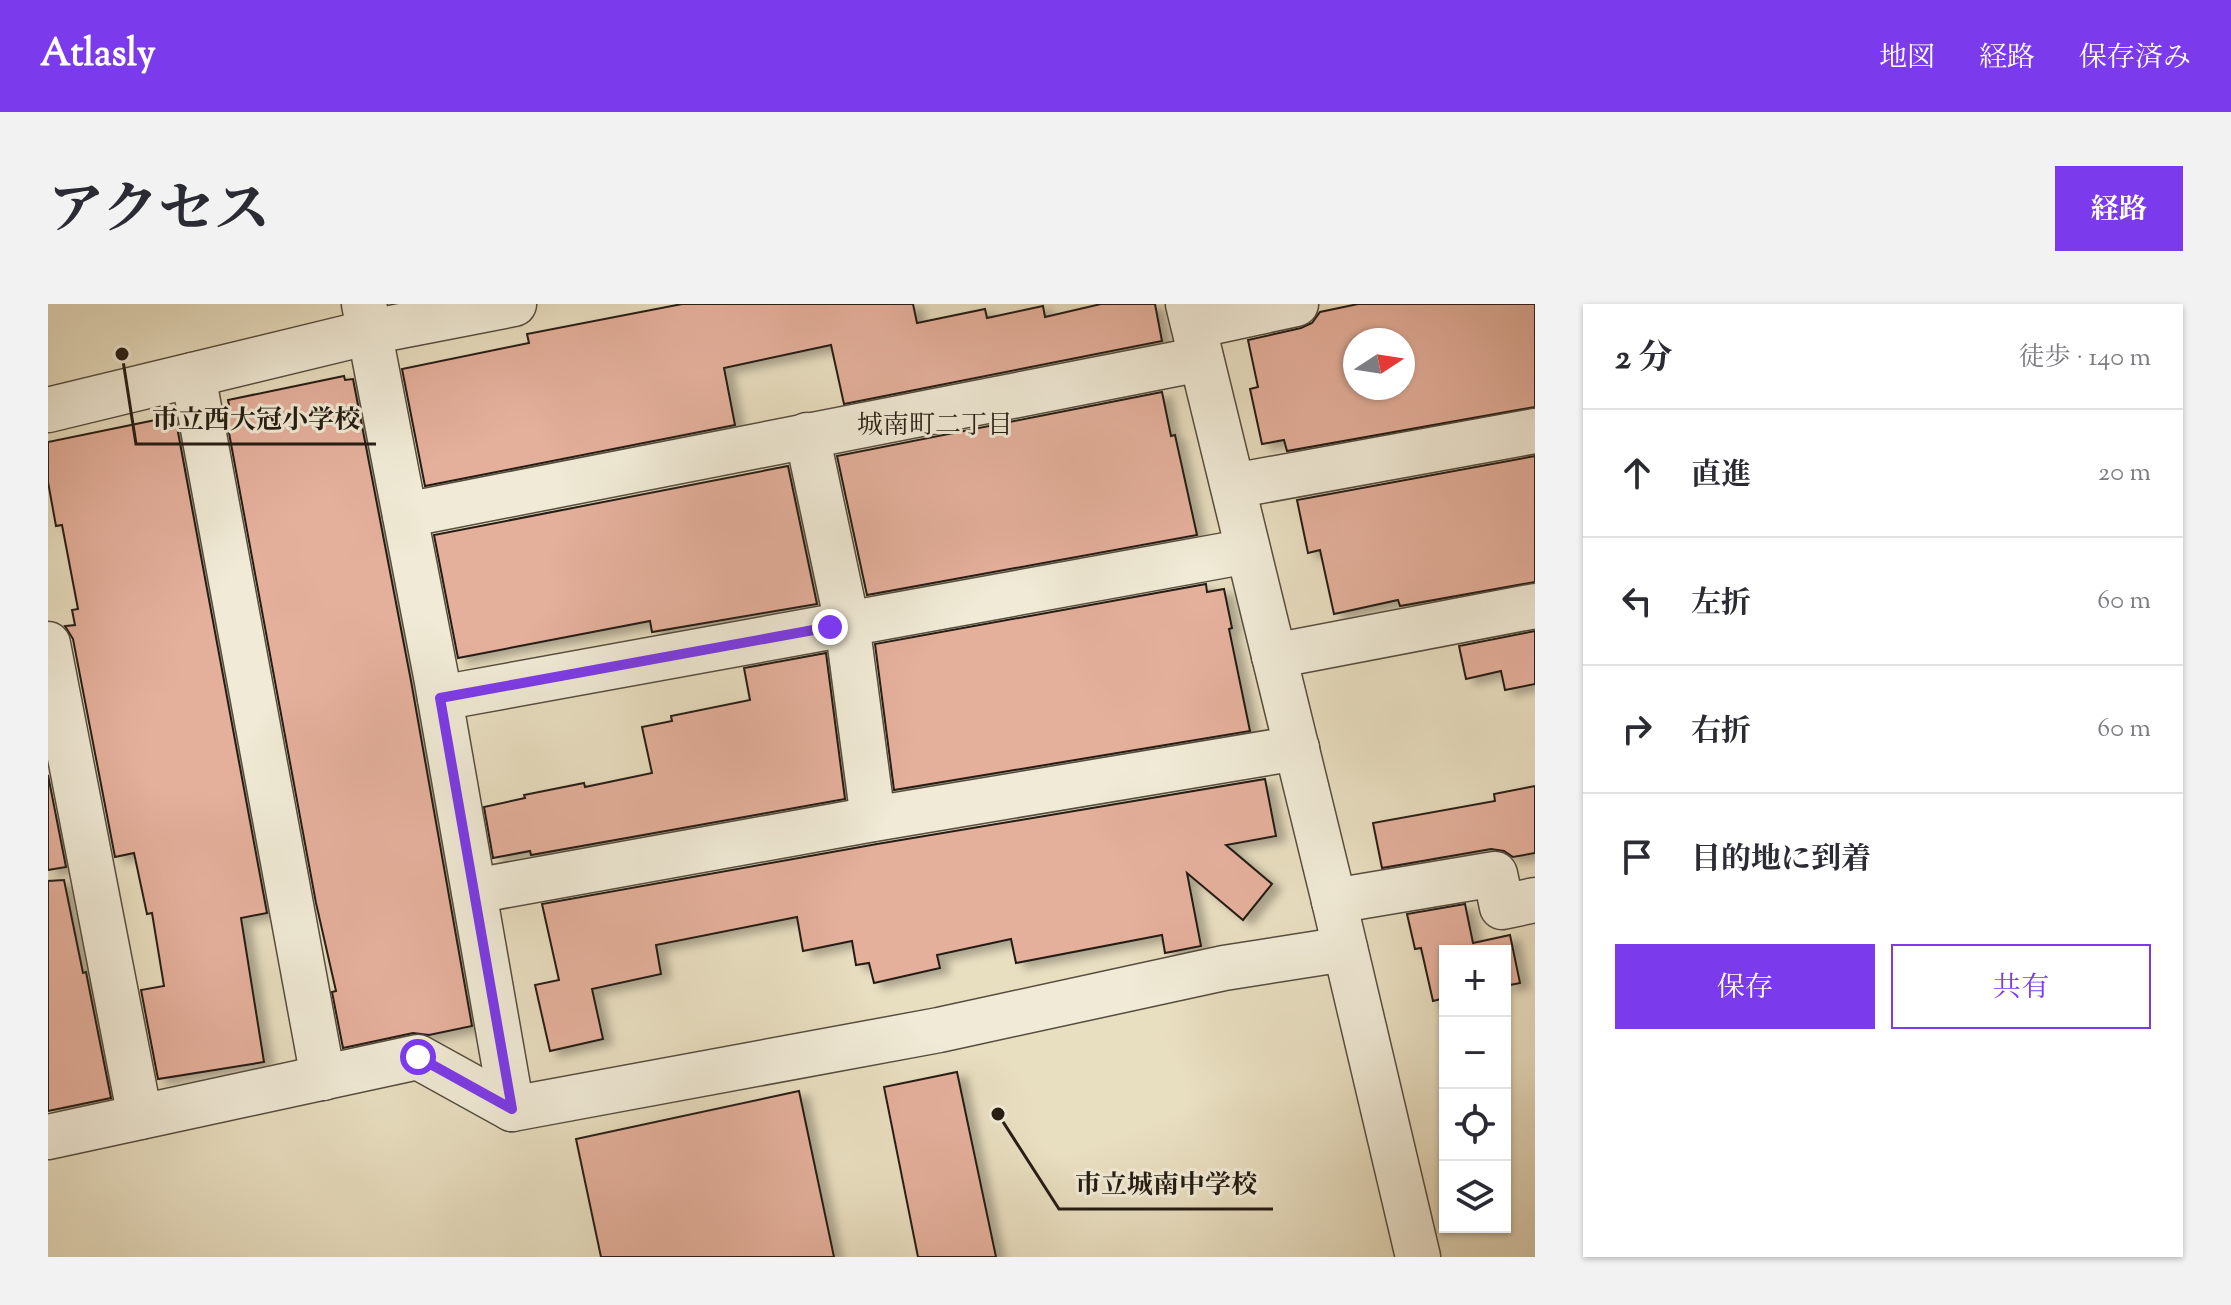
<!DOCTYPE html>
<html lang="ja">
<head>
<meta charset="utf-8">
<style>
  :root { --surface:#fff; --page:#f2f2f3; --text:#2b2b33; --muted:#7c7c81; --line:#e1e1e2; --accent:#7c3aed }
  body { margin:0; font-family:"Sorts Mill Goudy","Noto Serif JP",serif; background:var(--page); color:var(--text) }
  .controls { position:absolute; right:24px; bottom:24px; display:grid; overflow:hidden; border-radius:0px; box-shadow:0 2px 6px #0004 }
  .controls button { width:72px; height:72px; display:grid; place-items:center; padding:0; border:0; border-bottom:2px solid var(--line); background:var(--surface); color:var(--text); font:40px sans-serif }
  .compass { position:absolute; left:1295px; top:24px; width:72px; height:72px; border-radius:50%; background:var(--surface); box-shadow:0 2px 6px #0004; rotate:78deg }
  .stop { position:absolute; width:24px; height:24px; margin:-18px; border:6px solid #7c3aed; border-radius:50%; background:#fff }
  .stop.end { background:#7c3aed; border-color:#fff; box-shadow:0 2px 8px #0008 }
  .list { margin:0; padding:0; list-style:none }
  h2 { display:flex; justify-content:space-between; align-items:center; height:104px; margin:0; padding:0 32px; font-size:34px }
  h2 small { font-size:26px; font-weight:400; color:var(--muted) }
  .list li { display:grid; grid-template-columns:52px 1fr auto; gap:24px; align-items:center; box-sizing:border-box; height:128px; padding:0 32px; border-top:2px solid var(--line) }
  .list b { display:block; font-size:30px; white-space:nowrap }
  .list em { font-size:26px; font-style:normal; color:var(--muted) }
  .actions { display:flex; gap:16px; padding:24px 32px }
  .actions a { flex:1; padding:18px 0; border:2px solid var(--accent); border-radius:0px; text-align:center; font-size:28px; color:var(--accent) }
  .actions .main { background:var(--accent); color:#fff }
  .icon { flex:none; width:44px; height:44px; fill:none; stroke:currentColor; stroke-width:2; stroke-linecap:round; stroke-linejoin:round }
  .map { position:relative; flex:none; width:1487px; height:953px; overflow:hidden; border-radius:0px }
  header { display:flex; align-items:center; gap:48px; box-sizing:border-box; height:112px; padding:0 40px; background:var(--accent); color:#fff }
  header strong { font-size:38px }
  nav { display:flex; gap:44px; margin-inline-start:auto; font-size:28px }
  .intro { display:flex; align-items:center; justify-content:space-between; box-sizing:border-box; height:192px; padding:0 48px }
  h1 { margin:0; font-size:56px }
  .button { padding:20px 36px; border-radius:0px; background:var(--accent); color:#fff; font-size:28px; font-weight:700 }
  main { display:flex; gap:48px; padding:0 48px }
  aside { flex:1; background:var(--surface); border-radius:0px; box-shadow:0 2px 6px #0004 }
  .map>svg:first-child { display:block }
  .building { fill:#e4af9b; stroke:#261d13; stroke-width:2; fill-rule:evenodd; filter:url(#shadow) }
  .lines { fill:none; stroke-linecap:round; stroke-linejoin:round }
  .minor-casing { stroke:#564d3e; stroke-width:47 }
  .tertiary-casing { stroke:#564d3e; stroke-width:47 }
  .minor { stroke:#f0ead6; stroke-width:44 }
  .tertiary { stroke:#f0ead6; stroke-width:44 }
  .route { stroke:#7c3aed; stroke-width:10 }
  .labels { text-anchor:middle; stroke-width:6; stroke-linejoin:round; paint-order:stroke }
  .neighbourhood-label { font-size:26px; fill:#261d13; stroke:#f0ead6 }
  .leader { fill:none; stroke:#261d13; stroke-width:3 }
  .callout-dot { fill:#261d13; stroke:#f0ead6; stroke-width:3 }
  .callout-label { font-size:26px; text-anchor:middle; font-weight:bold; fill:#261d13; stroke:#f0ead6; stroke-width:6; stroke-linejoin:round; paint-order:stroke }
</style>
</head>
<body>
<header>
<strong>Atlasly</strong>
<nav><a>地図</a><a>経路</a><a>保存済み</a></nav>
</header>
<div class="intro"><h1>アクセス</h1><a class="button">経路</a></div>
<main>
<div class="map">
<svg width="1487" height="953" viewBox="0 0 1487 953">
  <defs>
    <filter id="shadow"><feDropShadow dx="9" dy="5" stdDeviation="4" flood-color="#0004"/></filter>
  </defs>
  <rect width="100%" height="100%" fill="#e8dec0"/>
  <filter id="stains"><feTurbulence type="fractalNoise" baseFrequency=".0025" numOctaves="4"/><feColorMatrix values="0 0 0 0 .2 0 0 0 0 .09 0 0 0 0 .02 0 0 0 .5 -.17"/></filter>
  <radialGradient id="worn" r=".72"><stop offset=".6" stop-color="#630" stop-opacity="0"/><stop offset="1" stop-color="#630" stop-opacity=".3"/></radialGradient>
  <g class="building">
    <polygon points="634,0 865,0 869,19 937,5 939,14 995,2 997,13 1053,0 1107,0 1114,37 796,100 783,41 676,64 687,121 377,182 354,65 481,39 479,30"/>
    <path d="M1310,0H1487V103L1239,147L1236,136L1214,140L1202,85L1210,83L1200,36L1253,24L1264,19L1272,8ZM1307,36H1355V84H1307Z"/>
    <polygon points="296,72 297,76 305,75 363,377 424,722 381,731 365,729 295,744 284,688 288,687 268,599 176,102 181,101 180,96"/>
    <polygon points="1114,88 1123,132 1127,131 1149,231 819,291 789,152"/>
    <polygon points="127,112 219,609 193,614 216,758 110,775 93,686 116,682 104,609 99,610 86,549 67,553 25,335 17,322 27,321 24,306 30,305 14,221 8,222 0,178 0,138"/>
    <polygon points="1487,152 1487,278 1352,302 1350,296 1286,310 1272,246 1260,249 1249,196"/>
    <polygon points="740,162 769,300 604,328 602,317 410,354 386,231"/>
    <polygon points="1158,280 1159,288 1176,285 1184,324 1181,325 1202,427 846,486 827,340"/>
    <polygon points="1487,327 1487,380 1457,386 1453,367 1418,375 1411,342"/>
    <polygon points="778,349 797,495 483,551 482,547 445,554 436,503 477,494 476,491 536,479 537,483 604,469 594,423 624,417 623,412 702,396 696,364"/>
    <polygon points="0,471 18,563 0,566"/>
    <polygon points="1217,475 1228,532 1178,541 1224,580 1195,616 1139,569 1153,642 1117,649 1114,631 968,659 963,635 889,651 892,664 826,679 821,659 808,661 804,637 755,647 749,613 608,641 613,670 544,685 555,735 502,747 487,681 511,676 494,600 829,540"/>
    <polygon points="1487,482 1487,549 1465,553 1456,547 1443,545 1334,564 1325,519 1447,497 1446,490"/>
    <polygon points="16,576 35,669 38,668 63,794 0,807 0,577"/>
    <polygon points="1417,600 1425,639 1462,631 1472,679 1457,682 1457,647 1397,647 1397,694 1385,697 1373,644 1367,645 1359,610"/>
    <polygon points="909,768 948,953 870,953 836,783"/>
    <polygon points="751,787 786,953 553,953 528,835"/>
  </g>
  <g class="lines">
    <defs>
      <g id="minor">
        <polyline points="316,0 388,372 464,805"/>
        <polyline points="1146,22 1248,0"/>
        <polyline points="145,71 275,774"/>
        <polyline points="0,106 322,28 466,0"/>
        <polyline points="759,131 799,319 825,515"/>
        <polyline points="1185,182 1487,127"/>
        <polyline points="357,211 1153,55"/>
        <polyline points="0,340 92,813"/>
        <polyline points="1226,352 1487,302"/>
        <polyline points="392,394 1200,247"/>
        <polyline points="426,587 825,515 1249,444"/>
        <polyline points="1286,597 1447,570 1454,603 1487,596"/>
        <polyline points="0,833 370,753 464,805 891,726 1176,664 1297,645"/>
      </g>
      <polyline id="tertiary" points="1140,0 1286,597 1370,953"/>
    </defs>
    <use href="#minor" class="minor-casing"/>
    <use href="#tertiary" class="tertiary-casing"/>
    <use href="#minor" class="minor"/>
    <use href="#tertiary" class="tertiary"/>
  </g>
  <g class="lines">
    <polyline class="route" points="370,753 464,805 392,394 782,323"/>
  </g>
  <g class="labels">
    <g class="neighbourhood-label">
      <text x="887" y="129">城南町二丁目</text>
    </g>
  </g>
  <path class="leader" d="M74 50L88 140H328M950 810L1011 905H1225"/>
  <g class="callout-dot">
    <circle cx="74" cy="50" r="8"/>
    <circle cx="950" cy="810" r="8"/>
  </g>
  <g class="callout-label">
    <text x="208" y="124">市立西大冠小学校</text>
    <text x="1118" y="889">市立城南中学校</text>
  </g>
  <rect width="100%" height="100%" filter="url(#stains)"/>
  <rect width="100%" height="100%" fill="url(#worn)"/>
</svg>
<div class="controls">
<button>+</button>
<button>−</button>
<button><svg class="icon" aria-label="locate" viewBox="0 0 24 24"><circle cx="12" cy="12" r="6"/><path d="M12 2v4M12 18v4M2 12h4M18 12h4"/></svg></button>
<button><svg class="icon" aria-label="layers" viewBox="0 0 24 24"><path d="M12 4l9 5-9 5-9-5zM3 14l9 5 9-5"/></svg></button>
</div>
<svg class="compass" viewBox="-18 -18 36 36"><path d="M0-13l5 13h-10z" fill="#e53935"/><path d="M0 13l5-13h-10z" fill="#7c7c81"/></svg>
<div class="stop" style="left:370px;top:753px"></div>
<div class="stop end" style="left:782px;top:323px"></div>
</div>
<aside>
<h2>2 分<small>徒歩 · 140 m</small></h2>
<ul class="list">
<li><svg class="icon" aria-label="ahead" viewBox="0 0 24 24"><path d="M12 20V5M6 11l6-6 6 6"/></svg><div><b>直進</b></div><em>20 m</em></li>
<li><svg class="icon" aria-label="left" viewBox="0 0 24 24"><path d="M17 20v-9H6M10 6l-5 5 5 5"/></svg><div><b>左折</b></div><em>60 m</em></li>
<li><svg class="icon" aria-label="right" viewBox="0 0 24 24"><path d="M7 20v-9h11M14 6l5 5-5 5"/></svg><div><b>右折</b></div><em>60 m</em></li>
<li><svg class="icon" aria-label="arrive" viewBox="0 0 24 24"><path d="M6 21V4h12l-3 4 3 4H6"/></svg><div><b>目的地に到着</b></div></li>
</ul>
<div class="actions"><a class="main">保存</a><a>共有</a></div>
</aside>
</main>
</body>
</html>
